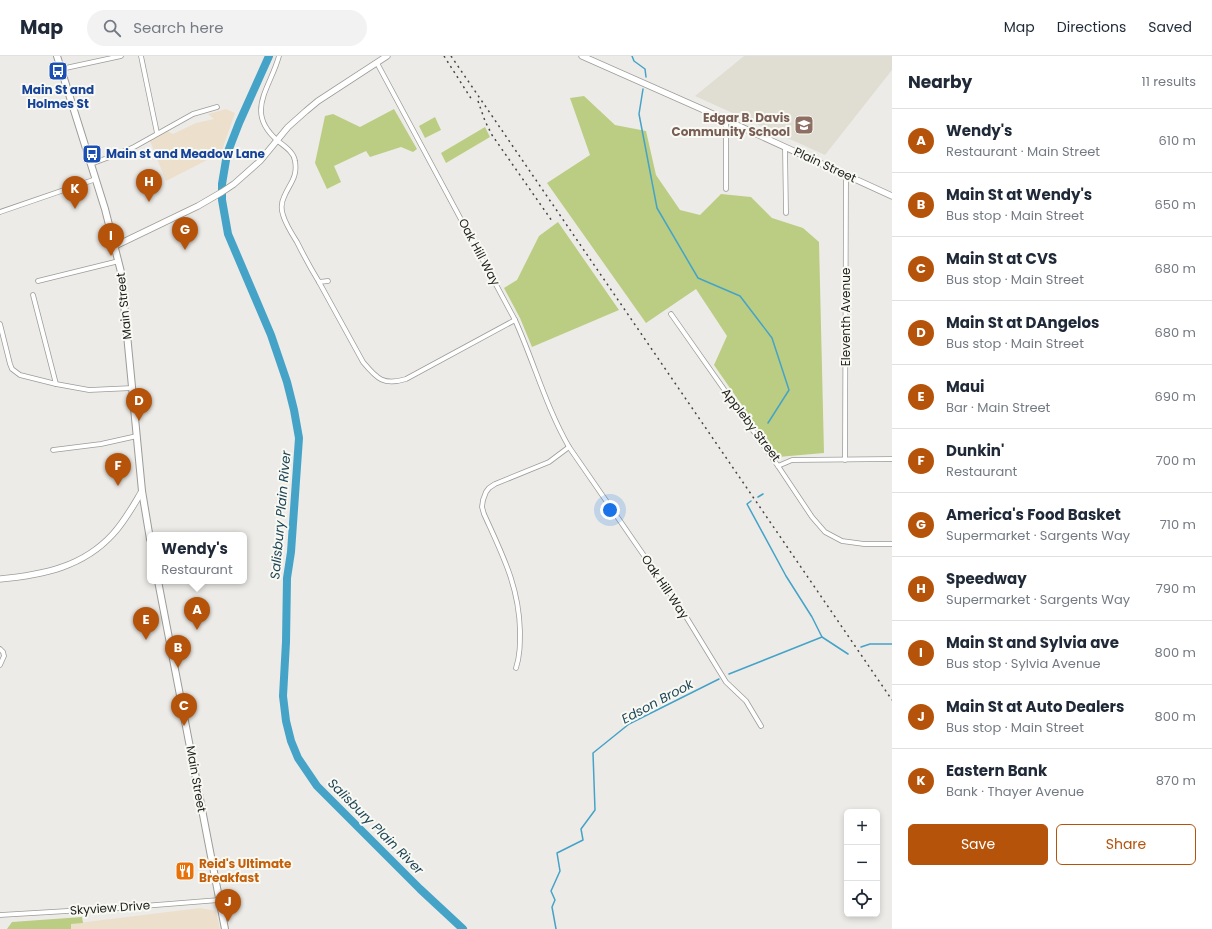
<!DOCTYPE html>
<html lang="en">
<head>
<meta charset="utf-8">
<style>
  :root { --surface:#fff; --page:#f2f2f3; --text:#1f2937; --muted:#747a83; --line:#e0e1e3; --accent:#b45309 }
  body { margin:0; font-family:Poppins,sans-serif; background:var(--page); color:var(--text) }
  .controls { position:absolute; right:12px; bottom:12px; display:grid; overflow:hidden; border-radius:6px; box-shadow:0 2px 6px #0003 }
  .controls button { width:36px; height:36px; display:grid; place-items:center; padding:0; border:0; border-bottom:1px solid var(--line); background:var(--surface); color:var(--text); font:20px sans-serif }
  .you { position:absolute; left:610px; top:454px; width:14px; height:14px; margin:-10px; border:3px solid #fff; border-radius:50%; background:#1a73e8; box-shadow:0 0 0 6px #1a73e833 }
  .badge { display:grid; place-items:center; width:26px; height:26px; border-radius:50%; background:var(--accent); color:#fff; font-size:13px; font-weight:700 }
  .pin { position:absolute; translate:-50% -33px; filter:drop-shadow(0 1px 2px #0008) }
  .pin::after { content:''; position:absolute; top:21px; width:14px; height:12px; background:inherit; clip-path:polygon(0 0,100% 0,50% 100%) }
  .popup { position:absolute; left:147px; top:476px; width:100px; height:52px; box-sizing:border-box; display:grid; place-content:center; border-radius:6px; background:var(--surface); filter:drop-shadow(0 1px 3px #0005); font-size:13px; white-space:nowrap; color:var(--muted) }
  .popup b { font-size:15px; color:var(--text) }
  .popup::after { content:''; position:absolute; left:50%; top:100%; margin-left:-8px; border:8px solid transparent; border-top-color:var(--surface) }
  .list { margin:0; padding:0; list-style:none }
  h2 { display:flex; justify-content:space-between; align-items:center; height:52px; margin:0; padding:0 16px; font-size:17px }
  h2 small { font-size:13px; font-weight:400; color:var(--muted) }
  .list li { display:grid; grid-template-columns:26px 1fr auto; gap:12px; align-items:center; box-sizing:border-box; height:64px; padding:0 16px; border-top:1px solid var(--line) }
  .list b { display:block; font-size:15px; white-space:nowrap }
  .list p { margin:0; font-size:13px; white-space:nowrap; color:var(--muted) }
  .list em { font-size:13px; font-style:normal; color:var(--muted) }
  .actions { display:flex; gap:8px; padding:12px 16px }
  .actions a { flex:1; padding:9px 0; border:1px solid var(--accent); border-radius:6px; text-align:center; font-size:14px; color:var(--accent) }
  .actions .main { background:var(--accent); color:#fff }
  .icon { flex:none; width:22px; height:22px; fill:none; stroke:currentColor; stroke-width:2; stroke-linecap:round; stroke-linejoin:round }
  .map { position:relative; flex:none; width:892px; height:873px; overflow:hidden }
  header { display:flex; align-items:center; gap:24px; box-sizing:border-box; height:56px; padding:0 20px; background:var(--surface); border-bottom:1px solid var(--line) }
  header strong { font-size:19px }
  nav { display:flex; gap:22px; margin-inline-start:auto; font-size:14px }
  .search { width:280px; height:36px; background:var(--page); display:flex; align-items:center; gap:10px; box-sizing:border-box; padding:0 14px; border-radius:22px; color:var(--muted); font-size:15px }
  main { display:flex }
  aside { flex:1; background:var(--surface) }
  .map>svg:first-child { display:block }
  .commercial { fill:#ece0cc }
  .built { fill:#e0ded3 }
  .green { fill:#bacd83 }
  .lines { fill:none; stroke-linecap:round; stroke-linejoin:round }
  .stream { stroke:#45a3c8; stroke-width:1.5 }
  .river { stroke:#45a3c8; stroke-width:8 }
  .street-casing { stroke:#9c9c98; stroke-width:5.5 }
  .secondary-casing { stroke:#9c9c98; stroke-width:7 }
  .primary-casing { stroke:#9c9c98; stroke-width:8 }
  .street { stroke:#fff; stroke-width:4 }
  .secondary { stroke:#fff; stroke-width:5.5 }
  .primary { stroke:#fff; stroke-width:6 }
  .rail { stroke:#474645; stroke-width:1.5; stroke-dasharray:2 4; stroke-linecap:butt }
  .labels { text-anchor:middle; stroke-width:4; stroke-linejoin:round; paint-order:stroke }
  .transit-label { font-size:12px; font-weight:bold; fill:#164399; stroke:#f9f9f4 }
  .education-label { font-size:12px; font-weight:bold; fill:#785e54; stroke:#f9f9f4; text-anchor:end }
  .street-label { font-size:12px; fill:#1e1d1c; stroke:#f9f9f4 }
  .food-label { font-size:12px; font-weight:bold; fill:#c56008; stroke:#f9f9f4; text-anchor:start }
  .water-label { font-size:13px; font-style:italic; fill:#1c4455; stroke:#f9f9f4 }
</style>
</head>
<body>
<header>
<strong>Map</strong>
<div class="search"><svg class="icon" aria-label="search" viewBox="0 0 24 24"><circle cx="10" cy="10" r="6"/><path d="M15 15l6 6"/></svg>Search here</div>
<nav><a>Map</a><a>Directions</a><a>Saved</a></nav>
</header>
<main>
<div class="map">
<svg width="892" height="873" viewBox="0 0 892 873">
  <rect width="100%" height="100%" fill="#ecebe7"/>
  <g class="commercial">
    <polygon points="226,53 235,57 221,97 166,125 150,85 167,75 173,78 196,67 214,63 208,58"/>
    <polygon points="200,852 216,855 220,873 71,873 70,868"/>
  </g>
  <polygon class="built" points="744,0 892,0 892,14 825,99 695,40"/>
  <g class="green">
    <polygon points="584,40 615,69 646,75 656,119 680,154 700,159 721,138 751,141 772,162 803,172 819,186 824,397 778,401 714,309 727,280 696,233 646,267 547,127 590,99 570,42"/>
    <polygon points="394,53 417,93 413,96 401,91 370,101 366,95 334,110 341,126 327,133 315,107 325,60 333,58 360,71"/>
    <polygon points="435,61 441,74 425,82 419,70"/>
    <polygon points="485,71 490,81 446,107 441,97"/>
    <polygon points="558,166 619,254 532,291 520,262 504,232 517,224 539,180"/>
    <polygon points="82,861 83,867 71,868 71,873 7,873 12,866"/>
  </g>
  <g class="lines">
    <g class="stream">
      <polyline points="632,0 634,5 645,13 646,21"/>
      <polyline points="643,33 639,58 657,152 698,222 740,240 772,282 789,334 768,367"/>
      <polyline points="758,441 763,438"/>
      <polyline points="751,445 747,448 786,520 812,561 822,581"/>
      <polyline points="861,591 870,588 892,588"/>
      <polyline points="729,618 822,581 848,598"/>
      <polyline points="556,873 552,851 555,844 551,835 560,815 557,797 583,784 581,773 595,754 593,697 629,668 719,623"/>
    </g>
    <polyline class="river" points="269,0 239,67 227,98 222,128 222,144 228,178 271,279 287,326 294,354 299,382 291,496 287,522 286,586 283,640 286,665 291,685 298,702 317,730 420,833 463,873"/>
    <defs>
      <g id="street">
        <polyline points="141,0 157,77"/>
        <path d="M279,0C270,33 244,56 278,85C284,90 294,96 295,105C298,122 289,128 284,141C281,147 281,153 283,159C286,169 292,178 297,186C304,200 311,213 319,226L328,225"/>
        <path d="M377,7L515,264C534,306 546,351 569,391L685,559L726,626L746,645L761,670"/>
        <polyline points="61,13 121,0"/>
        <polyline points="726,64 726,133"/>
        <polyline points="785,91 786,157"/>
        <polyline points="91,108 115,99 134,91 193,58 217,51"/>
        <polyline points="0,156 96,123"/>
        <polyline points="38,225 119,205"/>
        <path d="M319,226L363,306C377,323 384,330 406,323L515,264"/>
        <polyline points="33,239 56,328"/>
        <polyline points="671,258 778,410 792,404 892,403"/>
        <polyline points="0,268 10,308 12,313 20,319 56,328 89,334 133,332"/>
        <polyline points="53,394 101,388 137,380"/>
        <polyline points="845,404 846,119"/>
        <polyline points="778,410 812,461 825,476 842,485 864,488 892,488"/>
        <polyline points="0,593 3,596 4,600 0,609"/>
        <path d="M516,612C520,600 520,588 520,575C519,530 502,498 484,458L482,451L483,444L486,436L489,432L495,428L549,406L569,391"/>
        <polyline points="0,859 118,852 219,844"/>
      </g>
      <g id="secondary">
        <polyline points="582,0 704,54 892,140"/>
        <polyline points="115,190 198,150 222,136 234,128 260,105 288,71 306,55 318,45 387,0"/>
        <path d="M0,523C43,519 83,511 113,478C125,465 133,450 142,435"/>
      </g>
      <g id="primary">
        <polyline points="57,0 105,153 121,216 142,435 150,483"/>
        <polyline points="158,525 225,873"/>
      </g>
    </defs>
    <use href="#street" class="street-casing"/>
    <use href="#secondary" class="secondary-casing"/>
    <use href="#primary" class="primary-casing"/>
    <use href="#street" class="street"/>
    <use href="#secondary" class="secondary"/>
    <use href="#primary" class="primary"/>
    <g class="rail">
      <polyline points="444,0 472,44"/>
      <polyline points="451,0 892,644"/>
      <polyline points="478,45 485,65 492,79 552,165"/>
    </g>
  </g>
  <defs>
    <symbol id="bus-square" viewBox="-11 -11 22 22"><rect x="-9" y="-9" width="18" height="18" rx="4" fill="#1a4fb4" stroke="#f9f9f4"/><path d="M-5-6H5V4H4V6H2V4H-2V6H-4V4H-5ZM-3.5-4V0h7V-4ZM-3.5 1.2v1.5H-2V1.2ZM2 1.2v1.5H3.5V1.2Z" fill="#fff"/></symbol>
    <symbol id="school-square" viewBox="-11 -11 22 22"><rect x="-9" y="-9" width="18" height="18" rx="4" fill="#8d6e63" stroke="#f9f9f4"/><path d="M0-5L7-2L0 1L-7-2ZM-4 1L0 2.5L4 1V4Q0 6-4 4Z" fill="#fff"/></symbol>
    <symbol id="restaurant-square" viewBox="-11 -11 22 22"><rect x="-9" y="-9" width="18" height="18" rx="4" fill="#e8710a" stroke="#f9f9f4"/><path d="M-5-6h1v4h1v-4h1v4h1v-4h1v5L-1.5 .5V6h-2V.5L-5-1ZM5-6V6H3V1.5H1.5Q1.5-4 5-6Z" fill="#fff"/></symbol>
  </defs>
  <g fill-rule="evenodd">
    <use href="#bus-square" x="47" y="4" width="22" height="22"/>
    <use href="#school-square" x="793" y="58" width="22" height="22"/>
    <use href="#bus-square" x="81" y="87" width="22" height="22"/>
    <use href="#restaurant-square" x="174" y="804" width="22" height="22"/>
  </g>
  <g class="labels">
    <g class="transit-label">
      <text x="58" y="38">Main St and<tspan x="58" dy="14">Holmes St</tspan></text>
      <text x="106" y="102" text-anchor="start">Main st and Meadow Lane</text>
    </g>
    <g class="education-label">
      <text x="790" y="66">Edgar B. Davis<tspan x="790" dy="14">Community School</tspan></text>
    </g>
    <g class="street-label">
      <text transform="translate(825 109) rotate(25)" y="4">Plain Street</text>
      <text transform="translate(479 196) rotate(62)" y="4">Oak Hill Way</text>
      <text transform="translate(124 250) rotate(-96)" y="4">Main Street</text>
      <text transform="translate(846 261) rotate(-90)" y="4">Eleventh Avenue</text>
      <text transform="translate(751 369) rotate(53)" y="4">Appleby Street</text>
      <text transform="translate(665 531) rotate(56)" y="4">Oak Hill Way</text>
      <text transform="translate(196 723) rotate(80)" y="4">Main Street</text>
      <text transform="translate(110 852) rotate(-4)" y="4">Skyview Drive</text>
    </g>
    <g class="food-label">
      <text x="199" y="812">Reid's Ultimate<tspan x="199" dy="14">Breakfast</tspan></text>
    </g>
    <g class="water-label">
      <text transform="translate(280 459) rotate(-85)" y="5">Salisbury Plain River</text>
      <text transform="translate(657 645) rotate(-28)" y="5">Edson Brook</text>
      <text transform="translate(376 770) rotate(45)" y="5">Salisbury Plain River</text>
    </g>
  </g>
</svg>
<div class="controls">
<button>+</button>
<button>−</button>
<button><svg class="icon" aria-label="locate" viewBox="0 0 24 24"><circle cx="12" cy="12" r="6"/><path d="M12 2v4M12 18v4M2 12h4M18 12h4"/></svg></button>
</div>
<div class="you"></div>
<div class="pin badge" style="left:197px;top:574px">A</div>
<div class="popup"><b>Wendy's</b>Restaurant</div>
<div class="pin badge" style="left:178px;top:612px">B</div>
<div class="pin badge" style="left:184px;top:670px">C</div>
<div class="pin badge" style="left:139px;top:365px">D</div>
<div class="pin badge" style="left:146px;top:584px">E</div>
<div class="pin badge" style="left:118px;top:430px">F</div>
<div class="pin badge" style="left:185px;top:194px">G</div>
<div class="pin badge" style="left:149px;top:146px">H</div>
<div class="pin badge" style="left:111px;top:200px">I</div>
<div class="pin badge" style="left:228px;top:866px">J</div>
<div class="pin badge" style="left:75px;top:153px">K</div>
</div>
<aside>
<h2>Nearby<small>11 results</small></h2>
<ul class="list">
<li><span class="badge">A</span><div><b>Wendy's</b><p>Restaurant · Main Street</p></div><em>610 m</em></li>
<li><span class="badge">B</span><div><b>Main St at Wendy's</b><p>Bus stop · Main Street</p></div><em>650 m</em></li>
<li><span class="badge">C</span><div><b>Main St at CVS</b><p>Bus stop · Main Street</p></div><em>680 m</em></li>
<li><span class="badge">D</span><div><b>Main St at DAngelos</b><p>Bus stop · Main Street</p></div><em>680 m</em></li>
<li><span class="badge">E</span><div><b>Maui</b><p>Bar · Main Street</p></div><em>690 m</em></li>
<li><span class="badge">F</span><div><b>Dunkin'</b><p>Restaurant</p></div><em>700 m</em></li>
<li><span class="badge">G</span><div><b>America's Food Basket</b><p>Supermarket · Sargents Way</p></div><em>710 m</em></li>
<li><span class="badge">H</span><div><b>Speedway</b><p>Supermarket · Sargents Way</p></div><em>790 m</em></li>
<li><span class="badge">I</span><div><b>Main St and Sylvia ave</b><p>Bus stop · Sylvia Avenue</p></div><em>800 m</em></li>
<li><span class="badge">J</span><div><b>Main St at Auto Dealers</b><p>Bus stop · Main Street</p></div><em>800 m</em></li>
<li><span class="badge">K</span><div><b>Eastern Bank</b><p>Bank · Thayer Avenue</p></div><em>870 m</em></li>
</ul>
<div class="actions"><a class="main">Save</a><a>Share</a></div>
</aside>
</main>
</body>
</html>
